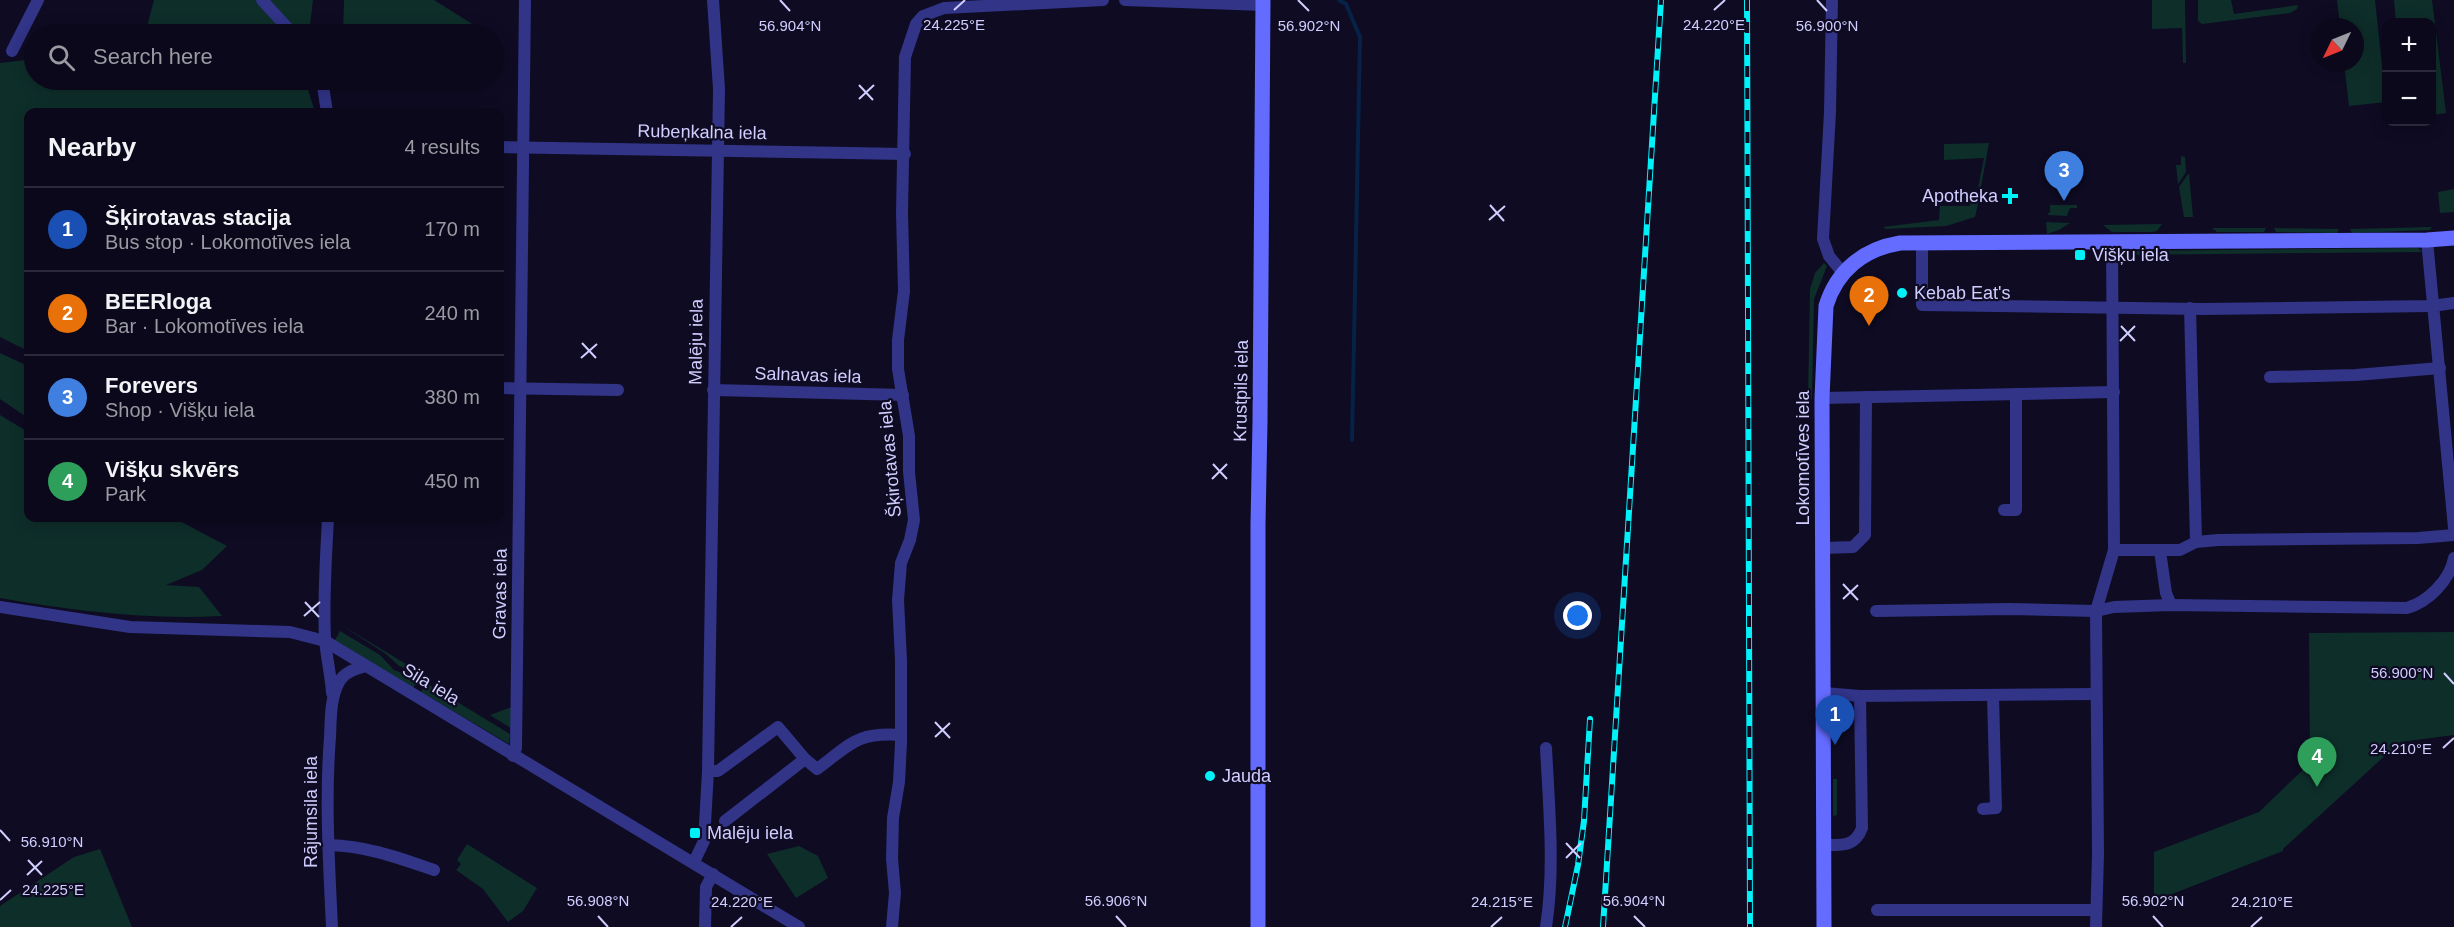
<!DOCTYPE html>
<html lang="en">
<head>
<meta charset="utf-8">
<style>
  :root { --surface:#0a081a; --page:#181627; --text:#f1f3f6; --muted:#999aa2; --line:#2a2939; --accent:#b45309 }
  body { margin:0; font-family:Helvetica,sans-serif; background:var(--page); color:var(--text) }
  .controls { position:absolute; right:18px; top:18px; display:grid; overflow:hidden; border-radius:12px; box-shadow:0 3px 15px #0003 }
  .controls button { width:54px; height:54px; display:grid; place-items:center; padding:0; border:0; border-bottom:2px solid var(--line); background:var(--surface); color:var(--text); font:30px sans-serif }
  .compass { position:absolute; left:2310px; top:18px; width:54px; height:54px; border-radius:50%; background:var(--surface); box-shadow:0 3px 15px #0003; rotate:227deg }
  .you { position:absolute; left:1578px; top:616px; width:21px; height:21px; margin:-15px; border:4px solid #fff; border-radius:50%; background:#1a73e8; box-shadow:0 0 0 9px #1a73e833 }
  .badge { display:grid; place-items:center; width:39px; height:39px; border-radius:50%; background:var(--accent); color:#fff; font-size:20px; font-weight:700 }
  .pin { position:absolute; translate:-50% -50px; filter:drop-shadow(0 2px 3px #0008) }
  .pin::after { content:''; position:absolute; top:32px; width:21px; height:18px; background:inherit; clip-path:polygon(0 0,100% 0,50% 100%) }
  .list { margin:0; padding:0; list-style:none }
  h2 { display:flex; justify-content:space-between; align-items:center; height:78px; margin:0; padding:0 24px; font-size:26px }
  h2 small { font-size:20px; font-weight:400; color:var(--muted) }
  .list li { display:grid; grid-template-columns:39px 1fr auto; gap:18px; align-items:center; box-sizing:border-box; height:84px; padding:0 24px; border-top:2px solid var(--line) }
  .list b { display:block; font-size:22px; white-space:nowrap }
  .list p { margin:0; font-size:20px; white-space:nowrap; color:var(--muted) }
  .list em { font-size:20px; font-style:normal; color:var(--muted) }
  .icon { flex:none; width:33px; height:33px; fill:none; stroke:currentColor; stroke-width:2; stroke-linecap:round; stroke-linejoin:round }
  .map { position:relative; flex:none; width:2454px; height:927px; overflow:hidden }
  .search { position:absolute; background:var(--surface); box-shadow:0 3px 15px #0003; left:24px; top:24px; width:480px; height:66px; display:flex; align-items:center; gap:15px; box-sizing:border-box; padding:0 21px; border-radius:33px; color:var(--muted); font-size:22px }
  .panel { position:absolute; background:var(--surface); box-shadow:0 3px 15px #0003; left:24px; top:108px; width:480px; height:414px; border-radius:12px }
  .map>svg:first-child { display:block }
  .green { fill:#0e2e2a }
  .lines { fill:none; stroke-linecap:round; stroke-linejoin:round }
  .stream { stroke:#062247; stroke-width:4 }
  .street { stroke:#313487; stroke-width:12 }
  .secondary { stroke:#646bff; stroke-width:15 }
  .rail-casing { stroke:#00f1f8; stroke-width:6 }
  .rail { stroke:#0e0b23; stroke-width:4; stroke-dasharray:11; stroke-linecap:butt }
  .ticks { fill:none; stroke:#d0cdff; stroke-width:2 }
  .poi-dot { fill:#00f1f8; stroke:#0e0b23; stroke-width:2 }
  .labels { text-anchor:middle; stroke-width:4.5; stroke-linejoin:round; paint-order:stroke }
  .street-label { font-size:18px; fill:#d0cdff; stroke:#0e0b23 }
  .poi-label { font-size:18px; fill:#d0cdff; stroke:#0e0b23; text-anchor:start }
  .ticks-label { font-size:15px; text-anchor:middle; fill:#d0cdff; stroke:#0e0b23; stroke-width:4.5; stroke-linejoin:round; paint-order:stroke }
</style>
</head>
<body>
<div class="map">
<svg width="2454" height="927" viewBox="0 0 2454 927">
  <rect width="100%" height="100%" fill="#0e0b23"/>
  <g class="green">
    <polygon points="154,0 313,0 309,34 145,34"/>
    <polygon points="344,0 434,0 485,32 484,34 343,34"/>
    <polygon points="2152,0 2185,0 2186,63 2183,63 2182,28 2152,29"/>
    <polygon points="2198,0 2231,0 2234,14 2298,5 2297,9 2290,13 2202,24 2198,21"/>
    <polygon points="2337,0 2375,0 2386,102 2349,106 2344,63 2355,63 2355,27 2340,27"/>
    <polygon points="2394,0 2432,0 2446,113 2432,115 2432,22 2396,22"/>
    <polygon points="34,59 34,80 305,80 315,112 28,112 28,351 0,337 0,63"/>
    <polygon points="1989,143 1981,187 1978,188 1984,158 1944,160 1944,144"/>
    <polygon points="2181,156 2185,157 2186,172 2178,184 2176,165 2181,165"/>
    <polygon points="2189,173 2193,217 2184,217 2179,187"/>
    <polygon points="2454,189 2454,212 2440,213 2438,192"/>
    <polygon points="1974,197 1979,199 1975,217 1946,226 1886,229 1883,227 1939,220 1940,206 1970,206 1971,199"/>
    <polygon points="2050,205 2077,205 2077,208 2070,208 2067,216 2047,215 2050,212"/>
    <polygon points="2046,222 2070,223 2059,230 2047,234"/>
    <polygon points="2162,224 2157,231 2152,232 2112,232 2103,225"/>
    <polygon points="2432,227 2430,230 2352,233 2350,229"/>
    <polygon points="2212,228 2266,228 2264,232 2217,232"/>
    <polygon points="2274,228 2339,229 2337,233 2276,232"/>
    <polygon points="2418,248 2422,252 2121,255 2127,251"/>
    <polygon points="1824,263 1827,266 1814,299 1812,399 1808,399 1810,289 1815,273"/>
    <polygon points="0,353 28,366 28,418 0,399"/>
    <path d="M0,415L28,432V518H174L227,546L202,570L166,585L199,587L222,616C147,620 74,611 0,598Z"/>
    <polygon points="338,623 421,673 420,674 399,666 386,654"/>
    <polygon points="340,631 380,655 394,670 419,679 413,688 335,640"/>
    <polygon points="2454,632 2454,735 2400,742 2283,849 2283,851 2154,901 2154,852 2259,812 2310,763 2309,633"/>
    <polygon points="426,683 510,734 509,744 421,692"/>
    <polygon points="509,708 512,708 512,729 490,715"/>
    <polygon points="1833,779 1837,779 1837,815 1833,816"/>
    <polygon points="467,844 537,888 523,911 508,922 483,889 456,870 461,864 457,860"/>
    <polygon points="799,846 818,856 828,878 796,898 767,854"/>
    <polygon points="100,849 132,927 0,927 0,906 74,857"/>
  </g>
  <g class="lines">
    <polyline class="stream" points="1339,0 1346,4 1360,37 1352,440"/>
    <g class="street">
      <polyline points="262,0 293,34"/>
      <polyline points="1125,0 1263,5"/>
      <polyline points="1832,0 1830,112 1823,239 1829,256 1843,273"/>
      <polyline points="12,51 38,0"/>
      <polyline points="322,80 327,112"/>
      <polyline points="500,147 905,154"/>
      <polyline points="2427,240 2454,528"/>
      <polyline points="1922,243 1922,305 2202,309 2432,306 2454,303"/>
      <polyline points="2190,308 2196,542"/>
      <polyline points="2270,377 2356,375 2440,368"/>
      <polyline points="500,388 618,390"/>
      <polyline points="713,390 903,395"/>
      <polyline points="1822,398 2114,392"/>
      <polyline points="2004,510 2016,510 2016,394"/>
      <path d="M328,518C326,558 323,598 325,638C326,656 331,675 332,693"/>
      <polyline points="1823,548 1853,547 1865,535 1866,397"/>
      <polyline points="2114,550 2180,550 2196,542 2218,540 2418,538 2454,535"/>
      <polyline points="2160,551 2166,593 2171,605"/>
      <polyline points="0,607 130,627 290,632 325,641 799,927"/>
      <path d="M1876,611L2010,609L2096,611L2114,607L2171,605L2407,608C2428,602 2450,580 2454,558"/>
      <polyline points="1824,693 1860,696 2096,694"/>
      <path d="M1546,748C1549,808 1555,868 1546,927"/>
      <polyline points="513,756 516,748 525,0"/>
      <path d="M708,771H718L778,727L805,759L817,769C851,744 856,732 901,735"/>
      <polyline points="1983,809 1996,808 1993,696"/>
      <polyline points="725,821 805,759"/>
      <path d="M329,845C367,846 399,858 434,870"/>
      <path d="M1824,845C1842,845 1855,847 1862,828L1860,696"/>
      <polyline points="694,862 704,841 708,771 719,89 713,0"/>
      <polyline points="1877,910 2096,910"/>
      <path d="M332,927C329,864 325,800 330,737C331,718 330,699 339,682C344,672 356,669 366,666"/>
      <polyline points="705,927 706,887 713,874"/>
      <polyline points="892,927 895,893 892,859 893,818 899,782 901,743 901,660 898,600 901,563 910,540 914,520 909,472 909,436 898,369 898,340 904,291 902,213 905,57 916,24 923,16 944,8 1103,0"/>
      <polyline points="2096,927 2098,854 2096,611 2114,550 2112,242"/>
    </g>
    <g class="secondary">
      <polyline points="1258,927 1258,524 1260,422 1263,0"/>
      <path d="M1824,927L1822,398L1826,306C1837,270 1864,249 1900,243L2427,240L2454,238"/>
    </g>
    <defs>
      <g id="rail">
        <polyline points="1747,0 1750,927"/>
        <polyline points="1565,927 1578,865 1584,821 1590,719"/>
        <polyline points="1603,927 1661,0"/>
      </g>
    </defs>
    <use href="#rail" class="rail-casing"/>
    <use href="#rail" class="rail"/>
  </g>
  <path class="ticks" d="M780,0L790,11M1298,0L1309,11M1817,0L1827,11M954,10L965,0M1714,10L1725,0M859,85L873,100M859,99L874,85M1490,205L1504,221M1489,220L1505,206M2121,326L2135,341M2120,341L2135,326M582,343L596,358M581,358L597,344M1213,464L1227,479M1212,479L1227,464M1843,584L1858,600M1843,599L1858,585M305,602L319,617M304,616L320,602M2444,673L2454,684M935,722L950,738M935,737L950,723M2443,748L2454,738M0,830L10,841M1566,843L1580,858M1566,858L1581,843M28,860L42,875M27,875L42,861M0,900L11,890M598,916L608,927M1116,916L1126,927M1634,916L1645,927M2153,916L2163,927M731,927L742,917M1491,927L1502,917M2251,927L2262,917"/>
  <g class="poi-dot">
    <path d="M2007 187h6v6h6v6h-6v6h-6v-6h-6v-6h6z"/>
    <rect x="2074" y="249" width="12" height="12" rx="3"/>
    <circle cx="1902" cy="293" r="6"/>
    <circle cx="1210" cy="776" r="6"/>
    <rect x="689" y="827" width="12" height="12" rx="3"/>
  </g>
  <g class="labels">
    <g class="street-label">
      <text transform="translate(702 132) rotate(1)" y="6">Rubeņkalna iela</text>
      <text transform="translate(696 342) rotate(-89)" y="6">Malēju iela</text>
      <text transform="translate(808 375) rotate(2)" y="6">Salnavas iela</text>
      <text transform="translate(1241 391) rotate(-89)" y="6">Krustpils iela</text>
      <text transform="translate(1803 458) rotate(-90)" y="6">Lokomotīves iela</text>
      <text transform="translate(890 459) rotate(-95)" y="6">Šķirotavas iela</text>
      <text transform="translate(500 594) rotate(-89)" y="6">Gravas iela</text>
      <text transform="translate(431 684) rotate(31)" y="6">Sila iela</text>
      <text transform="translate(311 812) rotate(-90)" y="6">Rājumsila iela</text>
    </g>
    <g class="poi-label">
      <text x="1998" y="202" text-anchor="end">Apotheka</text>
      <text x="2092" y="261">Višķu iela</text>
      <text x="1914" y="299">Kebab Eat's</text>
      <text x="1222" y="782">Jauda</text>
      <text x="707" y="839">Malēju iela</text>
    </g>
  </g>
  <g class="ticks-label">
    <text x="954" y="30">24.225°E</text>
    <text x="1714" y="30">24.220°E</text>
    <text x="790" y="31">56.904°N</text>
    <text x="1309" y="31">56.902°N</text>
    <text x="1827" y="31">56.900°N</text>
    <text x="2402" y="678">56.900°N</text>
    <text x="2401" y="754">24.210°E</text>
    <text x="52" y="847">56.910°N</text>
    <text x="53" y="895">24.225°E</text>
    <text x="598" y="906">56.908°N</text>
    <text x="1116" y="906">56.906°N</text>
    <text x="1634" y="906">56.904°N</text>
    <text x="2153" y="906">56.902°N</text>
    <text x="742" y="907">24.220°E</text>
    <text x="1502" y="907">24.215°E</text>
    <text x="2262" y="907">24.210°E</text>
  </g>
</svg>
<div class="controls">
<button>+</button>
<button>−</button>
</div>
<svg class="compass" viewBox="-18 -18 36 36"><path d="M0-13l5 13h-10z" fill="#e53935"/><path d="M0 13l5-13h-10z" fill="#999aa2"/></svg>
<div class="you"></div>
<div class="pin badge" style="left:1835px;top:745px;background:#1a4fb4">1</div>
<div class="pin badge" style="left:1869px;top:326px;background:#e8710a">2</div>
<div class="pin badge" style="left:2064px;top:201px;background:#3f7fe0">3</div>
<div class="pin badge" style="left:2317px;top:787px;background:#2e9e5b">4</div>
<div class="search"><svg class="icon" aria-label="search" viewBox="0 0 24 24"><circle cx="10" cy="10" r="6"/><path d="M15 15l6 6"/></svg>Search here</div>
<section class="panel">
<h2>Nearby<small>4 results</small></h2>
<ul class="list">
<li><span class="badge" style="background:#1a4fb4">1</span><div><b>Šķirotavas stacija</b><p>Bus stop · Lokomotīves iela</p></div><em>170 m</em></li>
<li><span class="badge" style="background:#e8710a">2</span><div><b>BEERloga</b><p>Bar · Lokomotīves iela</p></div><em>240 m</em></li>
<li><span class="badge" style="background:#3f7fe0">3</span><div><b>Forevers</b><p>Shop · Višķu iela</p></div><em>380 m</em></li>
<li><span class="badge" style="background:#2e9e5b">4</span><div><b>Višķu skvērs</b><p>Park</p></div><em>450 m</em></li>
</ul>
</section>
</div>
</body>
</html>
